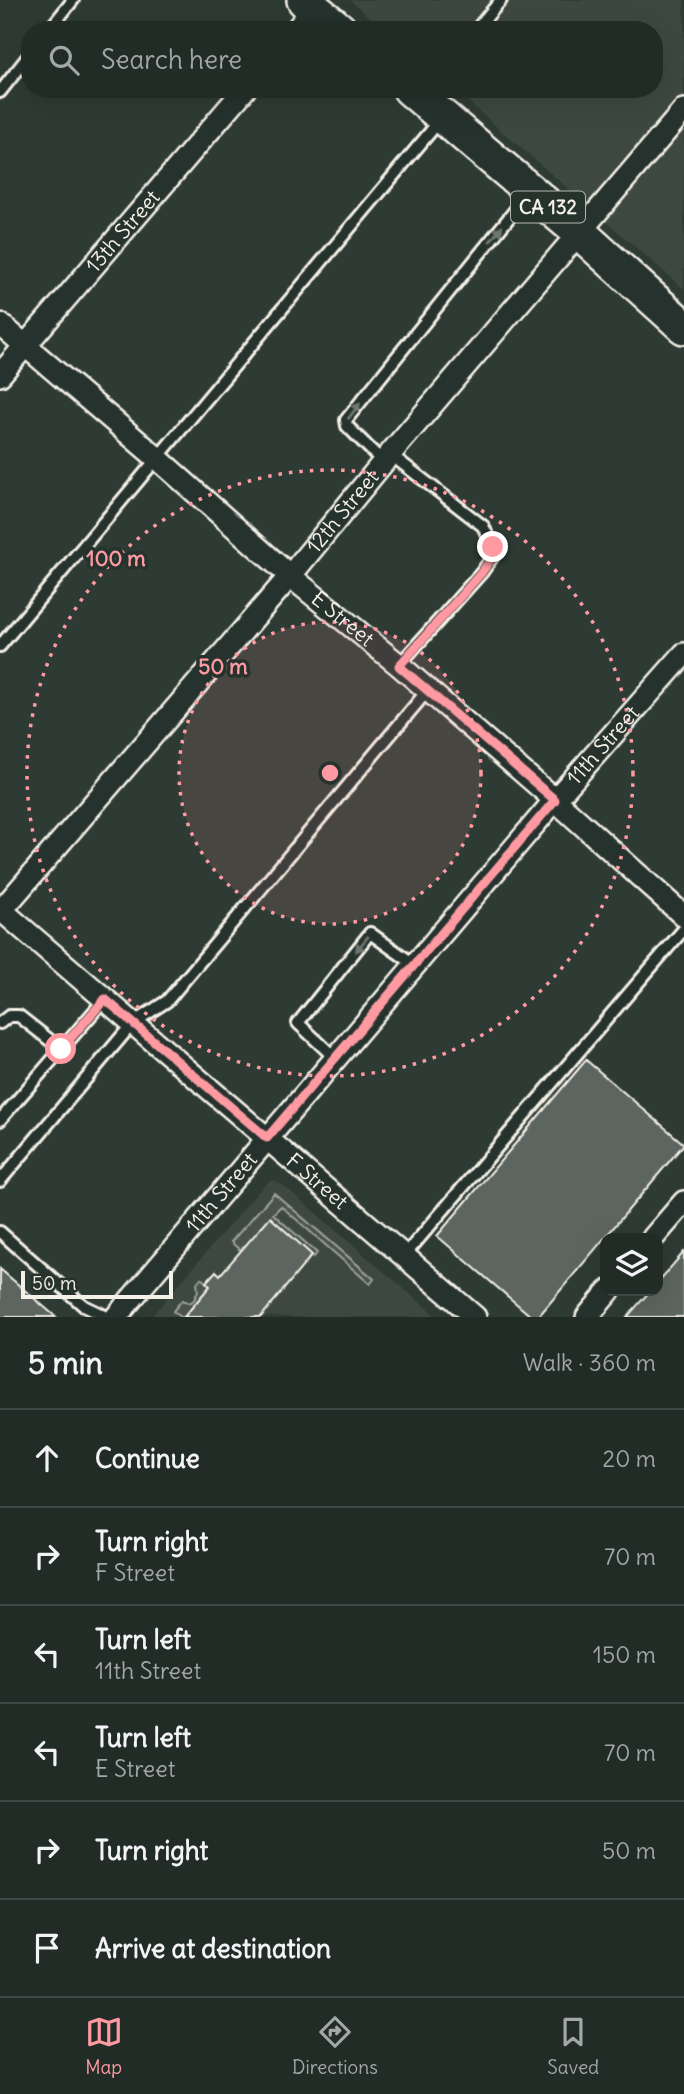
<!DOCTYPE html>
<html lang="en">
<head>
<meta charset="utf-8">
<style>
  :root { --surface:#222c27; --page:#2e3833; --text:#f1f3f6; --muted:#a2a7a7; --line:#3f4844; --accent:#ff9aa2 }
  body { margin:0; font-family:Delius,sans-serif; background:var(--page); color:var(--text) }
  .controls { position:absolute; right:21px; bottom:21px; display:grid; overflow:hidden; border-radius:14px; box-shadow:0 7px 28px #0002 }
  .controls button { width:63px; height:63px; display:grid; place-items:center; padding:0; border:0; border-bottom:2px solid var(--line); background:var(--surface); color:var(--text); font:35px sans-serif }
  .scale { position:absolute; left:21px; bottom:18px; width:152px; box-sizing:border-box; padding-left:7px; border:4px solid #f4f1e8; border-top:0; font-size:19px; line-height:24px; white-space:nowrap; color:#f4f1e8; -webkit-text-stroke:5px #26332d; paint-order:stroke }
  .stop { position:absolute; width:21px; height:21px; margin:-16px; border:5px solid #ff9aa2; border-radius:50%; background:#fff }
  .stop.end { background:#ff9aa2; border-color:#fff; box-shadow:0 2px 7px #0008 }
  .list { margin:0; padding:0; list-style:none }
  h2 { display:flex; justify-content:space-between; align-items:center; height:91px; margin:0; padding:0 28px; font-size:30px }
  h2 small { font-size:23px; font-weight:400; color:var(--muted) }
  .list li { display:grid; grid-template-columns:46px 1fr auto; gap:21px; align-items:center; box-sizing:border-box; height:98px; padding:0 28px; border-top:2px solid var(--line) }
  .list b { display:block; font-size:26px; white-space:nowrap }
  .list p { margin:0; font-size:23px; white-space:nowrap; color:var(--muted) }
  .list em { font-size:23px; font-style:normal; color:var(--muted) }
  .icon { flex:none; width:38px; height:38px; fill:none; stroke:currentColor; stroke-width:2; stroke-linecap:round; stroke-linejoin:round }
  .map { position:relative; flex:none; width:684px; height:1317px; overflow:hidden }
  .search { position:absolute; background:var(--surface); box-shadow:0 7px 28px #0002; left:21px; right:21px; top:21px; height:77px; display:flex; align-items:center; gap:18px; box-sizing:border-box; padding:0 24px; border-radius:28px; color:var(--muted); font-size:26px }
  .sheet { height:679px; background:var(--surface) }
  nav { display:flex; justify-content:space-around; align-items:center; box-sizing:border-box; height:98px; border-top:2px solid var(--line); background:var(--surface); font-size:19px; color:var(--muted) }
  nav a { display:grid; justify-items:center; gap:4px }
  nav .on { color:var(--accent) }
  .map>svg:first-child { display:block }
  .built { fill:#3c4841 }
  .green { fill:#48524c; stroke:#9ea29a; stroke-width:2 }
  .building { fill:#5c655e; stroke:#f4f1e8; stroke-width:2 }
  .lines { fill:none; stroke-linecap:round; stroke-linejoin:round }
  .service-casing { stroke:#f4f1e8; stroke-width:16 }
  .minor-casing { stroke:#f4f1e8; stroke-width:26 }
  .primary-casing { stroke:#f4f1e8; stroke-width:38 }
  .service { stroke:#26332d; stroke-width:10 }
  .minor { stroke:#26332d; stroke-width:21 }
  .primary { stroke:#26332d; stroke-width:33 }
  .oneway { fill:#6e766e }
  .route { stroke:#ff9aa2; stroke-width:9 }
  .ring { fill:none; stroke:#ff9aa2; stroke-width:3.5; stroke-dasharray:3.5 7 }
  .labels { text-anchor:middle; stroke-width:7; stroke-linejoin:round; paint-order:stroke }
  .shield { fill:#26332d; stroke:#b6b8b0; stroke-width:2 }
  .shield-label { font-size:19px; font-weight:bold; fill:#f4f1e8 }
  .street-label { font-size:21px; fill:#f4f1e8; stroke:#26332d }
  .centre { fill:#ff9aa2; stroke:#26332d; stroke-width:3.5 }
  .ring-label { font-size:21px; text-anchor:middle; font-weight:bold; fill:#ff9aa2; stroke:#26332d; stroke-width:7; stroke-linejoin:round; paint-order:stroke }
</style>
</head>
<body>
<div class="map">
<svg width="684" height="1317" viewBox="0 0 684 1317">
  <rect width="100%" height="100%" fill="#2e3b34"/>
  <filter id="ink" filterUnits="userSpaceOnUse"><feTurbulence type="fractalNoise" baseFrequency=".0143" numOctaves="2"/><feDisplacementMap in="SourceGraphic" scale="14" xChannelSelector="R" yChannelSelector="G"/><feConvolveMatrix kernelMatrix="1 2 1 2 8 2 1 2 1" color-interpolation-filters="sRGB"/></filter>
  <g filter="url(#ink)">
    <g class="built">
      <polygon points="350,0 684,0 684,289 453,89 654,89 654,30 384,30"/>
      <polygon points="272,1180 283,1185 437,1317 151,1317 263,1186"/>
    </g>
    <g class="green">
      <polygon points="274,1193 374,1279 370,1284 281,1206 273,1214 317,1253 314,1257 271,1218 241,1251 231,1242"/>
      <polygon points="201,1278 210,1286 184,1317 181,1317 173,1311 182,1300 189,1303 194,1300 198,1291 197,1283"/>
    </g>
    <g class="building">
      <polygon points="586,1060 684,1144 538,1317 532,1317 437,1236"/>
      <polygon points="270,1217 312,1255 261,1317 184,1317 210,1286 206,1282 216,1271 220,1275"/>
      <polygon points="684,1252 684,1317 627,1317 650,1291 658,1291 658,1282"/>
      <polygon points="0,1269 56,1317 0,1317"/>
    </g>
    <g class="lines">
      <defs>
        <g id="service">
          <polyline points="49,30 73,0"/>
          <polyline points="476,30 501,0"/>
          <polyline points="0,92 30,54"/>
          <polyline points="390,454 483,526 493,547 493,556 482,572 399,665"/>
          <polyline points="383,462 347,426 346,420 528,194"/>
          <polyline points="0,646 441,119"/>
          <polyline points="0,1023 9,1016 19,1016 61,1049"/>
          <polyline points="335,1058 298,1023 370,933 415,965"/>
          <polyline points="0,1120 105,999"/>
          <polyline points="0,1181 133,1023 167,1001 428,690"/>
          <polyline points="0,1232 84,1306 107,1317"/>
          <polyline points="404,1256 684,929"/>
        </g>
        <g id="minor">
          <polyline points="296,30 314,8"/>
          <path id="s1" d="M0,324L157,458L290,576L399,665L555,800L684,916"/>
          <path id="s2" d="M0,375L245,89"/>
          <path id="s3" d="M0,909L475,1317"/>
          <path id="s4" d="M0,912L290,576L390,454L684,110"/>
          <polyline points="653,1238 684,1202"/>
          <path id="s5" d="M116,1317L555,800L684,654"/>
          <polyline points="587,1317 609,1291"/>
        </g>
        <g id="primary">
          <polyline points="304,0 340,30"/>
          <polyline points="410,89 579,232 684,327"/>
        </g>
      </defs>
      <use href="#service" class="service-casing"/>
      <use href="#minor" class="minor-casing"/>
      <use href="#primary" class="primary-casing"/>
      <use href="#service" class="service"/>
      <use href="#minor" class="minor"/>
      <use href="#primary" class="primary"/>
    </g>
    <defs><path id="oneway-solid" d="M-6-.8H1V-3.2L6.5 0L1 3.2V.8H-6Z" transform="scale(1.75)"/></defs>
    <g class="oneway">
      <use href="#oneway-solid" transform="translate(496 234) rotate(-51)"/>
      <use href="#oneway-solid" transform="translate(354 411) rotate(-53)"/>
      <use href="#oneway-solid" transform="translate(362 944) rotate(129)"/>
    </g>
  </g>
  <g class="lines" filter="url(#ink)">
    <polyline class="route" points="61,1049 105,999 267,1138 555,800 399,666 482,572 493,556 493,547"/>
  </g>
  <circle cx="330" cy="773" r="151" fill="#ff9aa2" fill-opacity=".12"/>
  <g class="ring">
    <circle cx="330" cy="773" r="151"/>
    <circle cx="330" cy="773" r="303"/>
  </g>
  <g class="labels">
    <rect class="shield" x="511" y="191.5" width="74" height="31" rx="5"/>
    <g class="shield-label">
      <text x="548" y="214">CA 132</text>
    </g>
    <g class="street-label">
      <text dy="7" stroke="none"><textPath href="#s2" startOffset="189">13th Street</textPath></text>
      <text dy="7" stroke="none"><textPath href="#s4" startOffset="527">12th Street</textPath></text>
      <text dy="7" stroke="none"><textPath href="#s1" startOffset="452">E Street</textPath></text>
      <text dy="7" stroke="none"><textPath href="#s5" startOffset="751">11th Street</textPath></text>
      <text dy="7" stroke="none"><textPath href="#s3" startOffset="418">F Street</textPath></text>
      <text dy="7" stroke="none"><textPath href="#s5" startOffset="163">11th Street</textPath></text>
    </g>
  </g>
  <circle cx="330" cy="773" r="10" class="centre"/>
  <g class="ring-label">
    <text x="116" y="566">100 m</text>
    <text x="223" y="674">50 m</text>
  </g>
</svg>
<div class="controls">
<button><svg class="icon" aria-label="layers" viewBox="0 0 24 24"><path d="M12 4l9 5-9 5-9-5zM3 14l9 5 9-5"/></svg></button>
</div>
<div class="scale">50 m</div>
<div class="stop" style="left:61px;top:1049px"></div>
<div class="stop end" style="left:493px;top:547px"></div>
<div class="search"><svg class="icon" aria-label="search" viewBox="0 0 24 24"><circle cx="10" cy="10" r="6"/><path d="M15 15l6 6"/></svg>Search here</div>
</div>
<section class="sheet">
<h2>5 min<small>Walk · 360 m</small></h2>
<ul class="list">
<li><svg class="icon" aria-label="ahead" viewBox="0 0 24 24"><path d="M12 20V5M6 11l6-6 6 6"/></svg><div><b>Continue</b></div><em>20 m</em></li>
<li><svg class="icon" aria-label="right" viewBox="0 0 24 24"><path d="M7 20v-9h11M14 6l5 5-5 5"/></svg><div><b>Turn right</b><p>F Street</p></div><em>70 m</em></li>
<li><svg class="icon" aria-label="left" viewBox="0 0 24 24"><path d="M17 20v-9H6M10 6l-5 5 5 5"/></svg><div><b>Turn left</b><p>11th Street</p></div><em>150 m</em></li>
<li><svg class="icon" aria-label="left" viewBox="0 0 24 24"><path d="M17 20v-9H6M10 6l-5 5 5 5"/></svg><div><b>Turn left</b><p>E Street</p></div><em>70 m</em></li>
<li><svg class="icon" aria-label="right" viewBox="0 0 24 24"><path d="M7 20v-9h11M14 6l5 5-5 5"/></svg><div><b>Turn right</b></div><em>50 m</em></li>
<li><svg class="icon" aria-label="arrive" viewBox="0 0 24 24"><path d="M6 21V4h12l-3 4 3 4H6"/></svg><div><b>Arrive at destination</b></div></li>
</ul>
</section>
<nav>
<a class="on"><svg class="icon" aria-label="map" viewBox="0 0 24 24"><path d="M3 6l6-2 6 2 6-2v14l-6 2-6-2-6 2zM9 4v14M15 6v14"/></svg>Map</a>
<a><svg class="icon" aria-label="directions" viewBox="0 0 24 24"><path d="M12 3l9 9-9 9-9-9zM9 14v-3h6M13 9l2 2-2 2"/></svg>Directions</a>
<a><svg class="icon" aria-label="saved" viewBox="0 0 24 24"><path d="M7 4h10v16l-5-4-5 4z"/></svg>Saved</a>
</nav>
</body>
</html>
